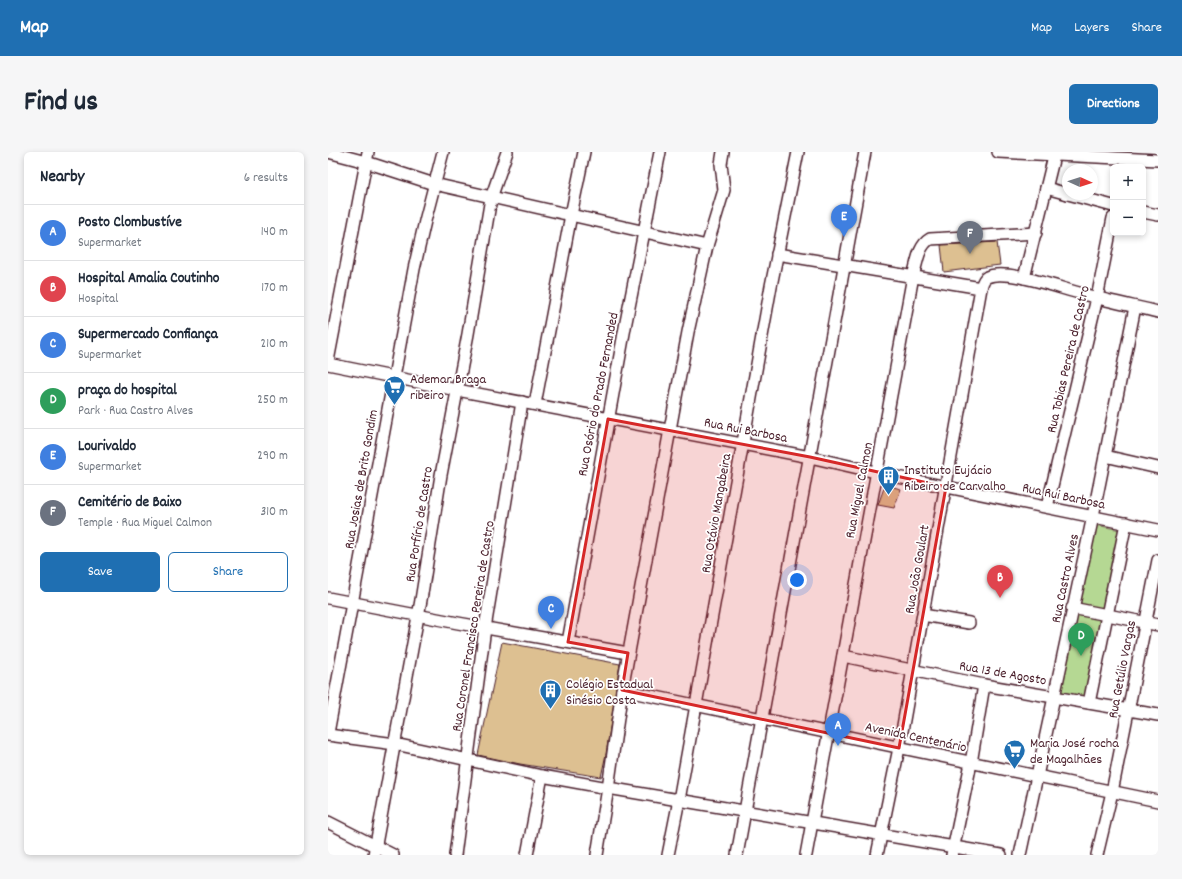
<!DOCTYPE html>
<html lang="en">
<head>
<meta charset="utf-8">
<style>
  :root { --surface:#fff; --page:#f6f6f7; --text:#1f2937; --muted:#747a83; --line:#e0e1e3; --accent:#1f6fb2 }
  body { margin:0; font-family:Dekko,sans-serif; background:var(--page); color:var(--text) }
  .controls { position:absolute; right:12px; top:12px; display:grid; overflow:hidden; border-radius:6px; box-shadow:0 2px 6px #0003 }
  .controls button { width:36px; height:36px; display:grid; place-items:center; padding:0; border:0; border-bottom:1px solid var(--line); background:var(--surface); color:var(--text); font:20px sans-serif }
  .compass { position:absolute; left:734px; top:12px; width:36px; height:36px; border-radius:50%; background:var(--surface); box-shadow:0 2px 6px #0003; rotate:93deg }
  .you { position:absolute; left:469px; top:428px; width:14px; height:14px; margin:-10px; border:3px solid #fff; border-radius:50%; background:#1a73e8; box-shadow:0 0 0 6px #1a73e833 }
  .badge { display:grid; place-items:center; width:26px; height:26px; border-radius:50%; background:var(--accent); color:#fff; font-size:13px; font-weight:700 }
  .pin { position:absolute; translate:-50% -33px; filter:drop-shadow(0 1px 2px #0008) }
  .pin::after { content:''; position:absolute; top:21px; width:14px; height:12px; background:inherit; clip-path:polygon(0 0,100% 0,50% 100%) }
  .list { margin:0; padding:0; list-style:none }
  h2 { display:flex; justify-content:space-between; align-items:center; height:52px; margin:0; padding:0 16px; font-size:17px }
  h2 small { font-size:13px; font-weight:400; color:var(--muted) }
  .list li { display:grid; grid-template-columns:26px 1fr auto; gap:12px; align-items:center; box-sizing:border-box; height:56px; padding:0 16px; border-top:1px solid var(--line) }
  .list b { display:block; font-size:15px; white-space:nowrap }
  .list p { margin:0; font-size:13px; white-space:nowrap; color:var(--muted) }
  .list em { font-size:13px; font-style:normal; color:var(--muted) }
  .actions { display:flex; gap:8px; padding:12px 16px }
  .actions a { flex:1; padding:9px 0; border:1px solid var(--accent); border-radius:6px; text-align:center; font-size:14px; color:var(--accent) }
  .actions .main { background:var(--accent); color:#fff }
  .map { position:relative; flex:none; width:830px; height:703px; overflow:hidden; border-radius:6px }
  header { display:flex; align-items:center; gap:24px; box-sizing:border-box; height:56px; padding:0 20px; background:var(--accent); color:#fff }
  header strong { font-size:19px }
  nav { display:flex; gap:22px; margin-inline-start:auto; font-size:14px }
  .intro { display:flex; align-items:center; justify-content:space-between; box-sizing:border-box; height:96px; padding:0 24px }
  h1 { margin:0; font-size:28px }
  .button { padding:10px 18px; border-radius:6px; background:var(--accent); color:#fff; font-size:14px; font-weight:700 }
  main { display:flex; gap:24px; padding:0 24px }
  aside { flex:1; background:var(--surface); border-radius:6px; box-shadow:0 2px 6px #0003 }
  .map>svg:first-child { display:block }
  .green { fill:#b5d893; stroke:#807c5f }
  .building { fill:#ddc091; stroke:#4a1f2b }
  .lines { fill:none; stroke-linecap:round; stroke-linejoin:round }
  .minor-casing { stroke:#4a1f2b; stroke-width:14 }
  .minor { stroke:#fff; stroke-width:11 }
  .marked { fill:#d62828; fill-opacity:0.2; stroke:#d62828; stroke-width:3; stroke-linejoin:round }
  .labels { text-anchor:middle; stroke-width:3.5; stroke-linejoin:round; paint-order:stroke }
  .street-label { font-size:14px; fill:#4a1f2b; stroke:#fff }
  .poi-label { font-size:14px; fill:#4a1f2b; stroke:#fff; text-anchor:start }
</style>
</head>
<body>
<header>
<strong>Map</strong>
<nav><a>Map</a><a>Layers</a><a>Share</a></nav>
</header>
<div class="intro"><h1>Find us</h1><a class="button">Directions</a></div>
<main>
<aside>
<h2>Nearby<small>6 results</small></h2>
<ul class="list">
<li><span class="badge" style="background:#3f7fe0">A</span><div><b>Posto Clombustíve</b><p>Supermarket</p></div><em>140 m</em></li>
<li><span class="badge" style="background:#e0444e">B</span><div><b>Hospital Amalia Coutinho</b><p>Hospital</p></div><em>170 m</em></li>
<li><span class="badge" style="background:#3f7fe0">C</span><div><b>Supermercado Confiança</b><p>Supermarket</p></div><em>210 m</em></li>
<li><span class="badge" style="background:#2e9e5b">D</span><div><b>praça do hospital</b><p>Park · Rua Castro Alves</p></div><em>250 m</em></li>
<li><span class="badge" style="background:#3f7fe0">E</span><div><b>Lourivaldo</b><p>Supermarket</p></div><em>290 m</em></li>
<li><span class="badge" style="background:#6b7280">F</span><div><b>Cemitério de Baixo</b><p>Temple · Rua Miguel Calmon</p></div><em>310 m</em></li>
</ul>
<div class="actions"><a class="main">Save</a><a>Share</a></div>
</aside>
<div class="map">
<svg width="830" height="703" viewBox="0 0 830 703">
  <rect width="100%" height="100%" fill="#fff"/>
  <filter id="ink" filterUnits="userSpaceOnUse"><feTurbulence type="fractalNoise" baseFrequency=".025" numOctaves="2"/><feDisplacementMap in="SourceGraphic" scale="8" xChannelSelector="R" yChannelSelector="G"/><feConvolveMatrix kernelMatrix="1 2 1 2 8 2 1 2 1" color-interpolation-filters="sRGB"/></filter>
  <g filter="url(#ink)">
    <g class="green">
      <polygon points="768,373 792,378 777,458 750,452"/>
      <polygon points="749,460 775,466 758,548 732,542"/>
    </g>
    <g class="building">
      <polygon points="669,90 672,113 616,120 613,93"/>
      <polygon points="557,333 573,337 566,356 550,353"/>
      <polygon points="174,490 292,512 278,602 273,625 192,612 150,603"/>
    </g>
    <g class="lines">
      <defs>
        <g id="minor">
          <polyline points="0,0 38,10 106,32 379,94"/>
          <polyline points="670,0 830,8"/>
          <polyline points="718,36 740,42"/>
          <polyline points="740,42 785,54"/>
          <polyline points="815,60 830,63"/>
          <path d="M449,102L653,136C654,132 655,127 659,125C679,116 733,137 755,142C780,149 805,154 830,160"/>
          <polyline points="696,126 727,0"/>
          <polyline points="0,209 40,0"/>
          <polyline points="0,212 129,238 482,305 565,324 830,378"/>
          <polyline points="207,252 243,63 256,0"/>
          <polyline points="777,304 830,316"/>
          <polyline points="719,355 769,146 785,66"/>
          <polyline points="0,446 130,471 300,501"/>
          <polyline points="744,456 830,473"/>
          <polyline points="595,463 641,471"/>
          <polyline points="240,490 298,170 332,0"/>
          <polyline points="515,504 656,533 830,563"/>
          <polyline points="294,538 830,649"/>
          <polyline points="761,551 798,371"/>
          <polyline points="0,581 86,117 97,69 115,0"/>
          <polyline points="0,583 67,592 214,624 280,636 673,703"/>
          <polyline points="0,670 65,703"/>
          <polyline points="46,703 93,448 113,323 140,182 163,46 179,0"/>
          <polyline points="127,703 157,476 194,250"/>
          <polyline points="199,703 214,624"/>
          <polyline points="269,703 280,636 294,538 360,180 379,94 396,38 393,12 395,0"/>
          <polyline points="340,703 351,648 443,134 470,0"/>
          <polyline points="409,703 537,0"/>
          <path d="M478,703L585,124C589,112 590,94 602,87L708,81"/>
          <polyline points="549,703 571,596 653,136"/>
          <polyline points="624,703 643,611 656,533"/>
          <polyline points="692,703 765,364 807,155"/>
          <polyline points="769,703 784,640 830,408"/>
        </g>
      </defs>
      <use href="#minor" class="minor-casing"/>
      <use href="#minor" class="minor"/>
    </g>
  </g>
  <path class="marked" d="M280,267L482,305L618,335L571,596L294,538L300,501L240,490Z"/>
  <defs>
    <symbol id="supermarket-pin" viewBox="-11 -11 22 30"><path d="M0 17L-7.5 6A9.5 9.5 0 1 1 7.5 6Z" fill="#1f6fb2" stroke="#fff"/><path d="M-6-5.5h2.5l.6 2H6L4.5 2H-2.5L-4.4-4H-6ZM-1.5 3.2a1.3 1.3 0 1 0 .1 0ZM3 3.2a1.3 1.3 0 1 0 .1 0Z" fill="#fff"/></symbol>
    <symbol id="building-pin" viewBox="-11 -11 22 30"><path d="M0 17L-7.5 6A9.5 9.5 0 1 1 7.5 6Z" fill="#1f6fb2" stroke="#fff"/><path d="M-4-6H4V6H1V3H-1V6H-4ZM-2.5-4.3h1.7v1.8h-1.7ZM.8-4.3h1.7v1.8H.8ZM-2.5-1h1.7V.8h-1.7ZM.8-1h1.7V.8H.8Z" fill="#fff"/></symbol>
  </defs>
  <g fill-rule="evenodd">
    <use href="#supermarket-pin" x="54" y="222" width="25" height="34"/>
    <use href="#building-pin" x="548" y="312" width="25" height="34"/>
    <use href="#building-pin" x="210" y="526" width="25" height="34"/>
    <use href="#supermarket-pin" x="674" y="586" width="25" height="34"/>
  </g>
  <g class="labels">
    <g class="street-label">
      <text transform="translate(739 207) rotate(-77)" y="5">Rua Tobias Pereira de Castro</text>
      <text transform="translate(269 242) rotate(-79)" y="5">Rua Osório do Prado Fernanded</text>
      <text transform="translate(418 277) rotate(11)" y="5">Rua Rui Barbosa</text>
      <text transform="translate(32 327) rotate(-80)" y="5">Rua Josias de Brito Gondim</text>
      <text transform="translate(530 338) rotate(-79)" y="5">Rua Miguel Calmon</text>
      <text transform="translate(736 343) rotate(12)" y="5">Rua Rui Barbosa</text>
      <text transform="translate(387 361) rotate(-80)" y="5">Rua Otávio Mangabeira</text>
      <text transform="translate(90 372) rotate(-81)" y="5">Rua Porfírio de Castro</text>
      <text transform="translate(588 417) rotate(-80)" y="5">Rua João Goulart</text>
      <text transform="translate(736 426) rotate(-78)" y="5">Rua Castro Alves</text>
      <text transform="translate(144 474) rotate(-81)" y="5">Rua Coronel Francisco Pereira de Castro</text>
      <text transform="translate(793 517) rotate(-79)" y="5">Rua Getúlio Vargas</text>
      <text transform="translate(675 520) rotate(10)" y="5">Rua 13 de Agosto</text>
      <text transform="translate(588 584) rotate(12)" y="5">Avenida Centenário</text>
    </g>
    <g class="poi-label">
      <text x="82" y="231">Ademar Braga<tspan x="82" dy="16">ribeiro</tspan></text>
      <text x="576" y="322">Instituto Eujácio<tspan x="576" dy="16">Ribeiro de Carvalho</tspan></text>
      <text x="238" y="536">Colégio Estadual<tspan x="238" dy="16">Sinésio Costa</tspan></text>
      <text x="702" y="595">Maria José rocha<tspan x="702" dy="16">de Magalhães</tspan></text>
    </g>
  </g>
</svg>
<div class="controls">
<button>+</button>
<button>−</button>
</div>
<svg class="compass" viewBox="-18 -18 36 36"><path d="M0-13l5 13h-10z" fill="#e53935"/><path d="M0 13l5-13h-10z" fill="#747a83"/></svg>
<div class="you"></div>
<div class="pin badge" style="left:510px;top:594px;background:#3f7fe0">A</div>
<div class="pin badge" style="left:672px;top:446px;background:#e0444e">B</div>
<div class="pin badge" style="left:223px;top:477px;background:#3f7fe0">C</div>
<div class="pin badge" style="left:753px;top:504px;background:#2e9e5b">D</div>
<div class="pin badge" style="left:516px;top:85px;background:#3f7fe0">E</div>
<div class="pin badge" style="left:642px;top:102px;background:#6b7280">F</div>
</div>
</main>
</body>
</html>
